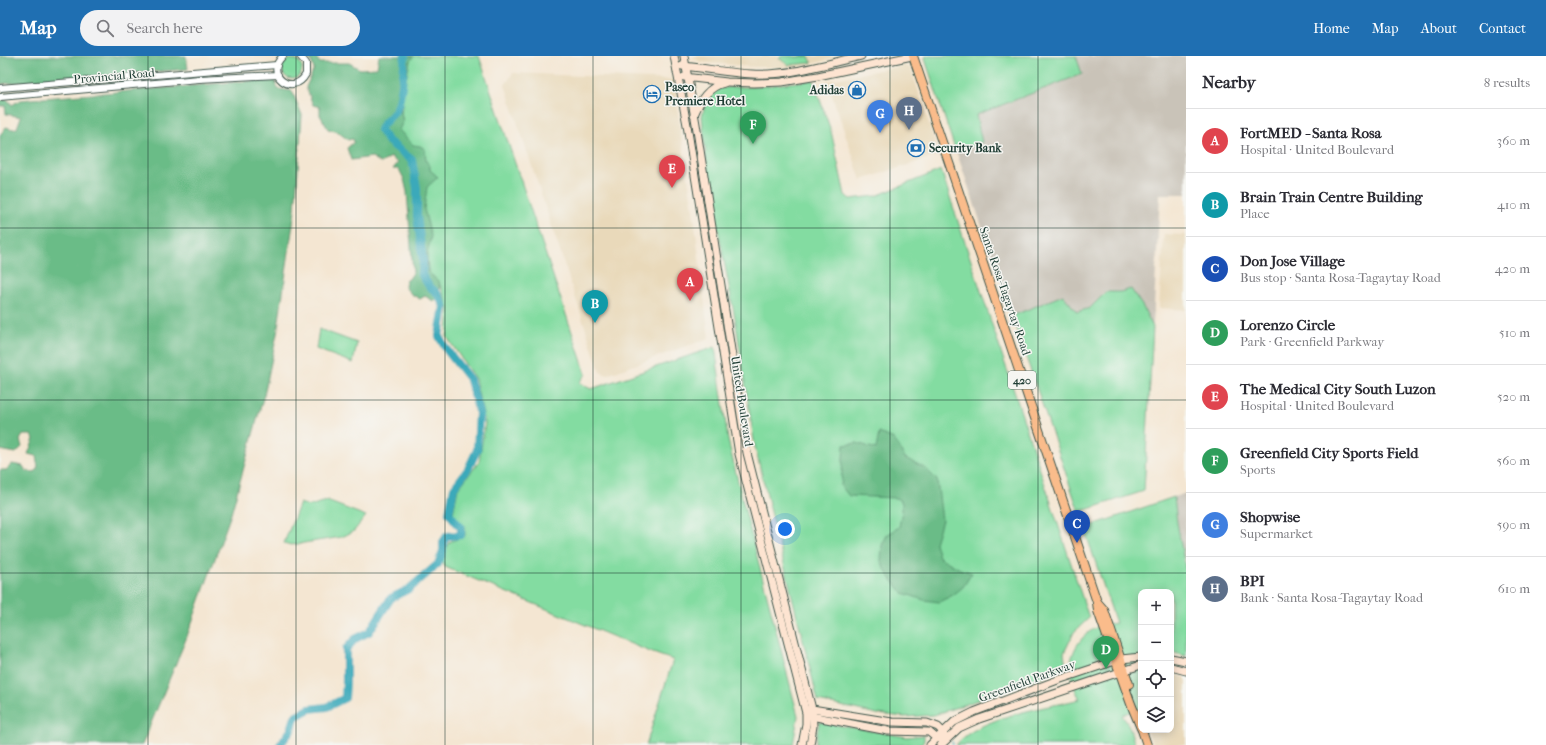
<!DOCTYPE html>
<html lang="en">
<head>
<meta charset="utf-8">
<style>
  :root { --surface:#fff; --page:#f2f2f3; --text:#2b2b33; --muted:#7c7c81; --line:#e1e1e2; --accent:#1f6fb2 }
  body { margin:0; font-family:"IM FELL French Canon",serif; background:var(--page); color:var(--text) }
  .controls { position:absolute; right:12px; bottom:12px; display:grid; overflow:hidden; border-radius:8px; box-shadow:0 2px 10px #0003 }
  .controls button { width:36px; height:36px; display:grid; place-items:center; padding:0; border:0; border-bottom:1px solid var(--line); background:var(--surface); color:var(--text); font:20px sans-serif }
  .you { position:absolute; left:785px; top:473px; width:14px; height:14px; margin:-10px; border:3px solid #fff; border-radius:50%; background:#1a73e8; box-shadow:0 0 0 6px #1a73e833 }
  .badge { display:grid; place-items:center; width:26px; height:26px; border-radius:50%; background:var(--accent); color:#fff; font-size:13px; font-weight:700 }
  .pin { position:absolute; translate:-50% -33px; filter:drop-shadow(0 1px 2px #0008) }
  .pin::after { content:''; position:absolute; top:21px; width:14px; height:12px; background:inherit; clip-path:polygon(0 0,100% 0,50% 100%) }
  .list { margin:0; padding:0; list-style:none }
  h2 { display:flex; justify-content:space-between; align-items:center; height:52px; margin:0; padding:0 16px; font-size:17px }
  h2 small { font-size:13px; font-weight:400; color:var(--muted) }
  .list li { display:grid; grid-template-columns:26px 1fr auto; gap:12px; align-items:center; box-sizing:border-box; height:64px; padding:0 16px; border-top:1px solid var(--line) }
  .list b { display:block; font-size:15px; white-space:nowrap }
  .list p { margin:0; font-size:13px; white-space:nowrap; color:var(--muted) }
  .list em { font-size:13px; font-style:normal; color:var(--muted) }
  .icon { flex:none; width:22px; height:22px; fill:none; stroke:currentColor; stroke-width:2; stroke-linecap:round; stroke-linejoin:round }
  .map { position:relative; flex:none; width:1186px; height:689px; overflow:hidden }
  header { display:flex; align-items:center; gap:24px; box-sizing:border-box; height:56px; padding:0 20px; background:var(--accent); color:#fff }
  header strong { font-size:19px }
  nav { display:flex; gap:22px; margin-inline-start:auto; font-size:14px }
  .search { width:280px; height:36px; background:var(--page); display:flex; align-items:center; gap:10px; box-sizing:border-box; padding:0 14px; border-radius:22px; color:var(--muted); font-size:15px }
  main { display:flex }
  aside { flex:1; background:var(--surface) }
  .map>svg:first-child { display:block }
  .built { fill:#e9d9ba }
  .industrial { fill:#c9c3b8 }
  .green { fill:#83dca1; stroke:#518c6a }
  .forest { fill:#6abc87; stroke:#447c5e }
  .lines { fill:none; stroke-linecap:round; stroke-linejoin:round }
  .stream { stroke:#3ba9ba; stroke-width:1.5 }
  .river { stroke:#3ba9ba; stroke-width:8 }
  .tertiary-casing { stroke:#3f564c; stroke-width:8 }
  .secondary-casing { stroke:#3f564c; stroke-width:9 }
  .primary-casing { stroke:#3f564c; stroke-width:10 }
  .tertiary { stroke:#fff; stroke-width:6 }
  .secondary { stroke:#fde4d1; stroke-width:7 }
  .primary { stroke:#fabc8b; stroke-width:8 }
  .grid { fill:none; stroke:#1f3d34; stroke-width:1; stroke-opacity:0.55 }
  .labels { text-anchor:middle; stroke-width:3; stroke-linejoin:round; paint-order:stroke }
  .shield { fill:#f6f6f2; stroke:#60746d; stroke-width:1 }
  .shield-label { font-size:11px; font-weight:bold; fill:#1f3d34 }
  .street-label { font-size:12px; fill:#1f3d34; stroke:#f6f6f2 }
  .poi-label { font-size:12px; font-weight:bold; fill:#1f3d34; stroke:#f6f6f2; text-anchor:start }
</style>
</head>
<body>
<header>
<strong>Map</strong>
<div class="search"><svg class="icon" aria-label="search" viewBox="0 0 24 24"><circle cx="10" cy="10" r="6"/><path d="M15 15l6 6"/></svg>Search here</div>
<nav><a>Home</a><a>Map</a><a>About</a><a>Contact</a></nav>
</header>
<main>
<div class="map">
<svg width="1186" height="689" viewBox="0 0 1186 689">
  <rect width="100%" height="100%" fill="#f6f6f2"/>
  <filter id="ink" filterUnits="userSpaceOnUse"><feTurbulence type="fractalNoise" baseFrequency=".025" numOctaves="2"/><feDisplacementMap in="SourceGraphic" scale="8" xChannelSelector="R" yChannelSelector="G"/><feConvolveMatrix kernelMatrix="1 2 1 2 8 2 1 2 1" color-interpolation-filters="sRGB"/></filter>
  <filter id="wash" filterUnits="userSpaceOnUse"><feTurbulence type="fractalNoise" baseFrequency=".012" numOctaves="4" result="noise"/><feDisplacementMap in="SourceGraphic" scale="16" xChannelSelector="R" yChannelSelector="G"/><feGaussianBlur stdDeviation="0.9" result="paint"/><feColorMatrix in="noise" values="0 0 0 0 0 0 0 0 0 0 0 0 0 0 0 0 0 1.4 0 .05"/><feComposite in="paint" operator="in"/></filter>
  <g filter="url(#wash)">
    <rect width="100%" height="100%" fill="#f4e6d2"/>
    <g class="built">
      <polygon points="692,0 845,0 798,11 755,11 701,6"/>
      <polygon points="904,9 911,13 939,99 861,124 827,25"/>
      <polygon points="513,17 675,24 677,52 694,161 709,282 607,319 600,316 505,29"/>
      <polygon points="1164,178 1186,179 1186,254 1159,252"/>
      <polygon points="1171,618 1186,622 1186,689 1153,689 1147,674 1171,674"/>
    </g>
    <g class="industrial">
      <polygon points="927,0 1186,0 1186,138 1160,138 1144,435 1079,456 926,6 925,1"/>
      <polygon points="1186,437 1186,517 1177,466 1174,441"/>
    </g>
    <g class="green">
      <polygon points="408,0 479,0 586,318 579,327 591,333 715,291 728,384 743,446 798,660 793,689 646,689 673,604 653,597 445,511 442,504 449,486 465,480 465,471 453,458 458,433 479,406 485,367 475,323 447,281 449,253 439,226 428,216 418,105 386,71 401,58"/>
      <polygon points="780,0 794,0 795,1 809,0 812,7 788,9 780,3"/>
      <polygon points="927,0 1076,0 1082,18 976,59 982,86 956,96 926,6 925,1"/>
      <circle cx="292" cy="13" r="10"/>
      <polygon points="813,24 831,75 845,139 850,143 876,140 941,114 1089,562 1074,576 1064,597 1066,612 978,644 934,659 905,661 877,658 818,645 755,391 735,262 716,163 706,103 702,60 706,45 716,33 732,31 757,31"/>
      <polygon points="1131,233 1143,251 1153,271 1144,435 1079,456 1012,260 1063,239 1077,256 1090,252 1106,236 1120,236"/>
      <polygon points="319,273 357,287 353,307 316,293"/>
      <path d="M1174,441L1177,466L1186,517V600L1171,596V536H1141V652L1122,659L1129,670L1135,689H956C979,660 1046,652 1080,643C1076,635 1072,629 1071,620C1067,598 1082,575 1103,569C1107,568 1112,568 1116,567L1084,472Z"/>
      <polygon points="327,445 366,460 354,475 342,481 291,489 284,487 300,447 309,450"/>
      <polygon points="819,666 907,681 924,679 924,685 921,689 815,689"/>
    </g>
    <g class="forest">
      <polygon points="0,0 186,0 188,13 0,28"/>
      <path d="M309,0H315L320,7H349L360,13L377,12L379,0H414L410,5L400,52L403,65L399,74L413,89L420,90L425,93L426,105L430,110V114L438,121L427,131L424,153L431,180L427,199L428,216L439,226C440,233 440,240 433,245L425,240L420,243L411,238L405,231L406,225L409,223L413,217L407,136L404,123L399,113H393L398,107L391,101L381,107L372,101L351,104L347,92L354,86L353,83L348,84L338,76L328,73L320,59V51L313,49L306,31L314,13Z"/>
      <polygon points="274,23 278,33 292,35 302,59 295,154 277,278 265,335 231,458 186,583 142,689 0,689 0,414 6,414 12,408 23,410 26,415 35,416 38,411 36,400 28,398 34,383 32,379 23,379 20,384 22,391 16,397 0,394 0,79 6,71 12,73 17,72 21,61 6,58 5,50 0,50 0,44 8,44 12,49 20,44"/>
      <polygon points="879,377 894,383 905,402 925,412 937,424 942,464 935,487 939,501 960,513 972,517 963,531 953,539 939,546 924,544 903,537 888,519 881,505 882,489 887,479 899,471 902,455 902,446 896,442 849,440 841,430 844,389 857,387 876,393"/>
    </g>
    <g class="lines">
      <polyline class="stream" points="952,686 953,689"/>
      <path class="river" d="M280,689L291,674L295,661L309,653L327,651L345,642L346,625V593L355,583L369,576L391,542L409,533L438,508L443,495V486L447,480L461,479V472L449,457L454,432L468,413L477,394L479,357L470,324L446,293L439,280L444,250L438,238L429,230L422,219L423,205L417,160V132L412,104L388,85L380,74C384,63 393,63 398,49C403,34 403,16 405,0"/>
    </g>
  </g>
  <g filter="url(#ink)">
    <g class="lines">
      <defs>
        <g id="tertiary">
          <path d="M283,0C263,18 293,42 306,18V7L300,0"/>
          <polyline points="0,32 277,9"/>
          <polyline points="0,41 199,23 278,19"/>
        </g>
        <g id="secondary">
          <polyline points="674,0 687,69 739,398 806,657 806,668 802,689"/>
          <polyline points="684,0 696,68 747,397 812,653 813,670 810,689"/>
          <path d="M682,10C705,12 728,17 752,18C789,20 825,8 861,0"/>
          <polyline points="684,21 727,26 754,27 782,26 818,20 912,0"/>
          <path d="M694,59C700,44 708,31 724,27"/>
          <polyline points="1171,602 1186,605"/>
          <polyline points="1171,611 1186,615"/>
          <polyline points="809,655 812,653 892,666 927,667 938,671 943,676 944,680"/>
          <polyline points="811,660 888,675 929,676 936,682 941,683"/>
          <polyline points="930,689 954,666 974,656 1055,625 1121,603 1141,601"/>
          <polyline points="941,689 959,672 979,663 1141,609"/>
        </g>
        <g id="primary">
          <polyline points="913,0 1097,546 1098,555 1131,648 1141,672"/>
          <polyline points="1097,546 1104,554 1129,628"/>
          <polyline points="1142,674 1147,689"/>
        </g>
      </defs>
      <use href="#tertiary" class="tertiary-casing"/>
      <use href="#secondary" class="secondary-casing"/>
      <use href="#primary" class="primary-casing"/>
      <use href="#tertiary" class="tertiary"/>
      <use href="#secondary" class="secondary"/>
      <use href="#primary" class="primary"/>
    </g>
  </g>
  <path class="grid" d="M148,0V689M296,0V689M445,0V689M593,0V689M741,0V689M890,0V689M1038,0V689M0,172H1186M0,344H1186M0,517H1186"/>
  <defs>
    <symbol id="shop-ring" viewBox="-11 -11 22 22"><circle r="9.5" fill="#f6f6f2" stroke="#1f6fb2" stroke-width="1.5"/><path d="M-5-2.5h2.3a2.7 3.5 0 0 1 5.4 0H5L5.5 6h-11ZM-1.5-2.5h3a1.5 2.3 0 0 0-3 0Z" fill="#1f6fb2"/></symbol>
    <symbol id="hotel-ring" viewBox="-11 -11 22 22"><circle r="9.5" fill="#f6f6f2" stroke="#1f6fb2" stroke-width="1.5"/><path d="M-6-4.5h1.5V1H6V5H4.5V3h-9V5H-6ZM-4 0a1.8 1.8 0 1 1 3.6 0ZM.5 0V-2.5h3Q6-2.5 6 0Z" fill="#1f6fb2"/></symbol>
    <symbol id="bank-ring" viewBox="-11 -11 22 22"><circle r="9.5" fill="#f6f6f2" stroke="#1f6fb2" stroke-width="1.5"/><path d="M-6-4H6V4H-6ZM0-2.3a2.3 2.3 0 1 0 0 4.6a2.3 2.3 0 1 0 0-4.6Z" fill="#1f6fb2"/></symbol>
  </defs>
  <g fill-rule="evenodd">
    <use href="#shop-ring" x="847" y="24" width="20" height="20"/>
    <use href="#hotel-ring" x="642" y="28" width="20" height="20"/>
    <use href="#bank-ring" x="906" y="82" width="20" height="20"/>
  </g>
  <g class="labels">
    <rect class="shield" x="1008" y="315" width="28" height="18" rx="3"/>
    <g class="shield-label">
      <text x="1022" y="328">420</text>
    </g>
    <g class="street-label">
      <text transform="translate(114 20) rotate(-5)" y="4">Provincial Road</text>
      <text transform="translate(1005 235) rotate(71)" y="4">Santa Rosa-Tagaytay Road</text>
      <text transform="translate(742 345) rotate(81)" y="4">United Boulevard</text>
      <text transform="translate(1027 625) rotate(-20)" y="4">Greenfield Parkway</text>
    </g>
    <g class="poi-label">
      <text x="665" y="35">Paseo<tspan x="665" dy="14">Premiere Hotel</tspan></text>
      <text x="844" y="38" text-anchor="end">Adidas</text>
      <text x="929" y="96">Security Bank</text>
    </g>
  </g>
</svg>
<div class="controls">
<button>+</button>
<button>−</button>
<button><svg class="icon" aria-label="locate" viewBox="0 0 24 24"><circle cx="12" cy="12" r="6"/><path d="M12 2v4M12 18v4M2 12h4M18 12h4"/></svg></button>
<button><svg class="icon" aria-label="layers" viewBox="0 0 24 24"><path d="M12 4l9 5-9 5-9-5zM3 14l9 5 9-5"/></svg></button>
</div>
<div class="you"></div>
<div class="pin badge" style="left:690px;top:245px;background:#e0444e">A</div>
<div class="pin badge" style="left:595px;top:267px;background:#0f9aa8">B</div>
<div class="pin badge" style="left:1077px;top:487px;background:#1a4fb4">C</div>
<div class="pin badge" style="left:1106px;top:613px;background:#2e9e5b">D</div>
<div class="pin badge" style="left:672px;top:132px;background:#e0444e">E</div>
<div class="pin badge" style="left:753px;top:88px;background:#2e9e5b">F</div>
<div class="pin badge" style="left:880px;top:77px;background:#3f7fe0">G</div>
<div class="pin badge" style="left:909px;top:74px;background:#5c6f8a">H</div>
</div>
<aside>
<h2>Nearby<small>8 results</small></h2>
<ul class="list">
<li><span class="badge" style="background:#e0444e">A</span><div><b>FortMED - Santa Rosa</b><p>Hospital · United Boulevard</p></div><em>360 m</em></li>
<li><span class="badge" style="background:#0f9aa8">B</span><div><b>Brain Train Centre Building</b><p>Place</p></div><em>410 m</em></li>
<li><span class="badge" style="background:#1a4fb4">C</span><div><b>Don Jose Village</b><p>Bus stop · Santa Rosa-Tagaytay Road</p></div><em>420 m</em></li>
<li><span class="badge" style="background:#2e9e5b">D</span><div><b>Lorenzo Circle</b><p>Park · Greenfield Parkway</p></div><em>510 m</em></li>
<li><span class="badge" style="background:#e0444e">E</span><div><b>The Medical City South Luzon</b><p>Hospital · United Boulevard</p></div><em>520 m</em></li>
<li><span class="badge" style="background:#2e9e5b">F</span><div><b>Greenfield City Sports Field</b><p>Sports</p></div><em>560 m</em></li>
<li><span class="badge" style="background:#3f7fe0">G</span><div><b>Shopwise</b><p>Supermarket</p></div><em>590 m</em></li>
<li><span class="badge" style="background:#5c6f8a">H</span><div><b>BPI</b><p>Bank · Santa Rosa-Tagaytay Road</p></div><em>610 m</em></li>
</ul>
</aside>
</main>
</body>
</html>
